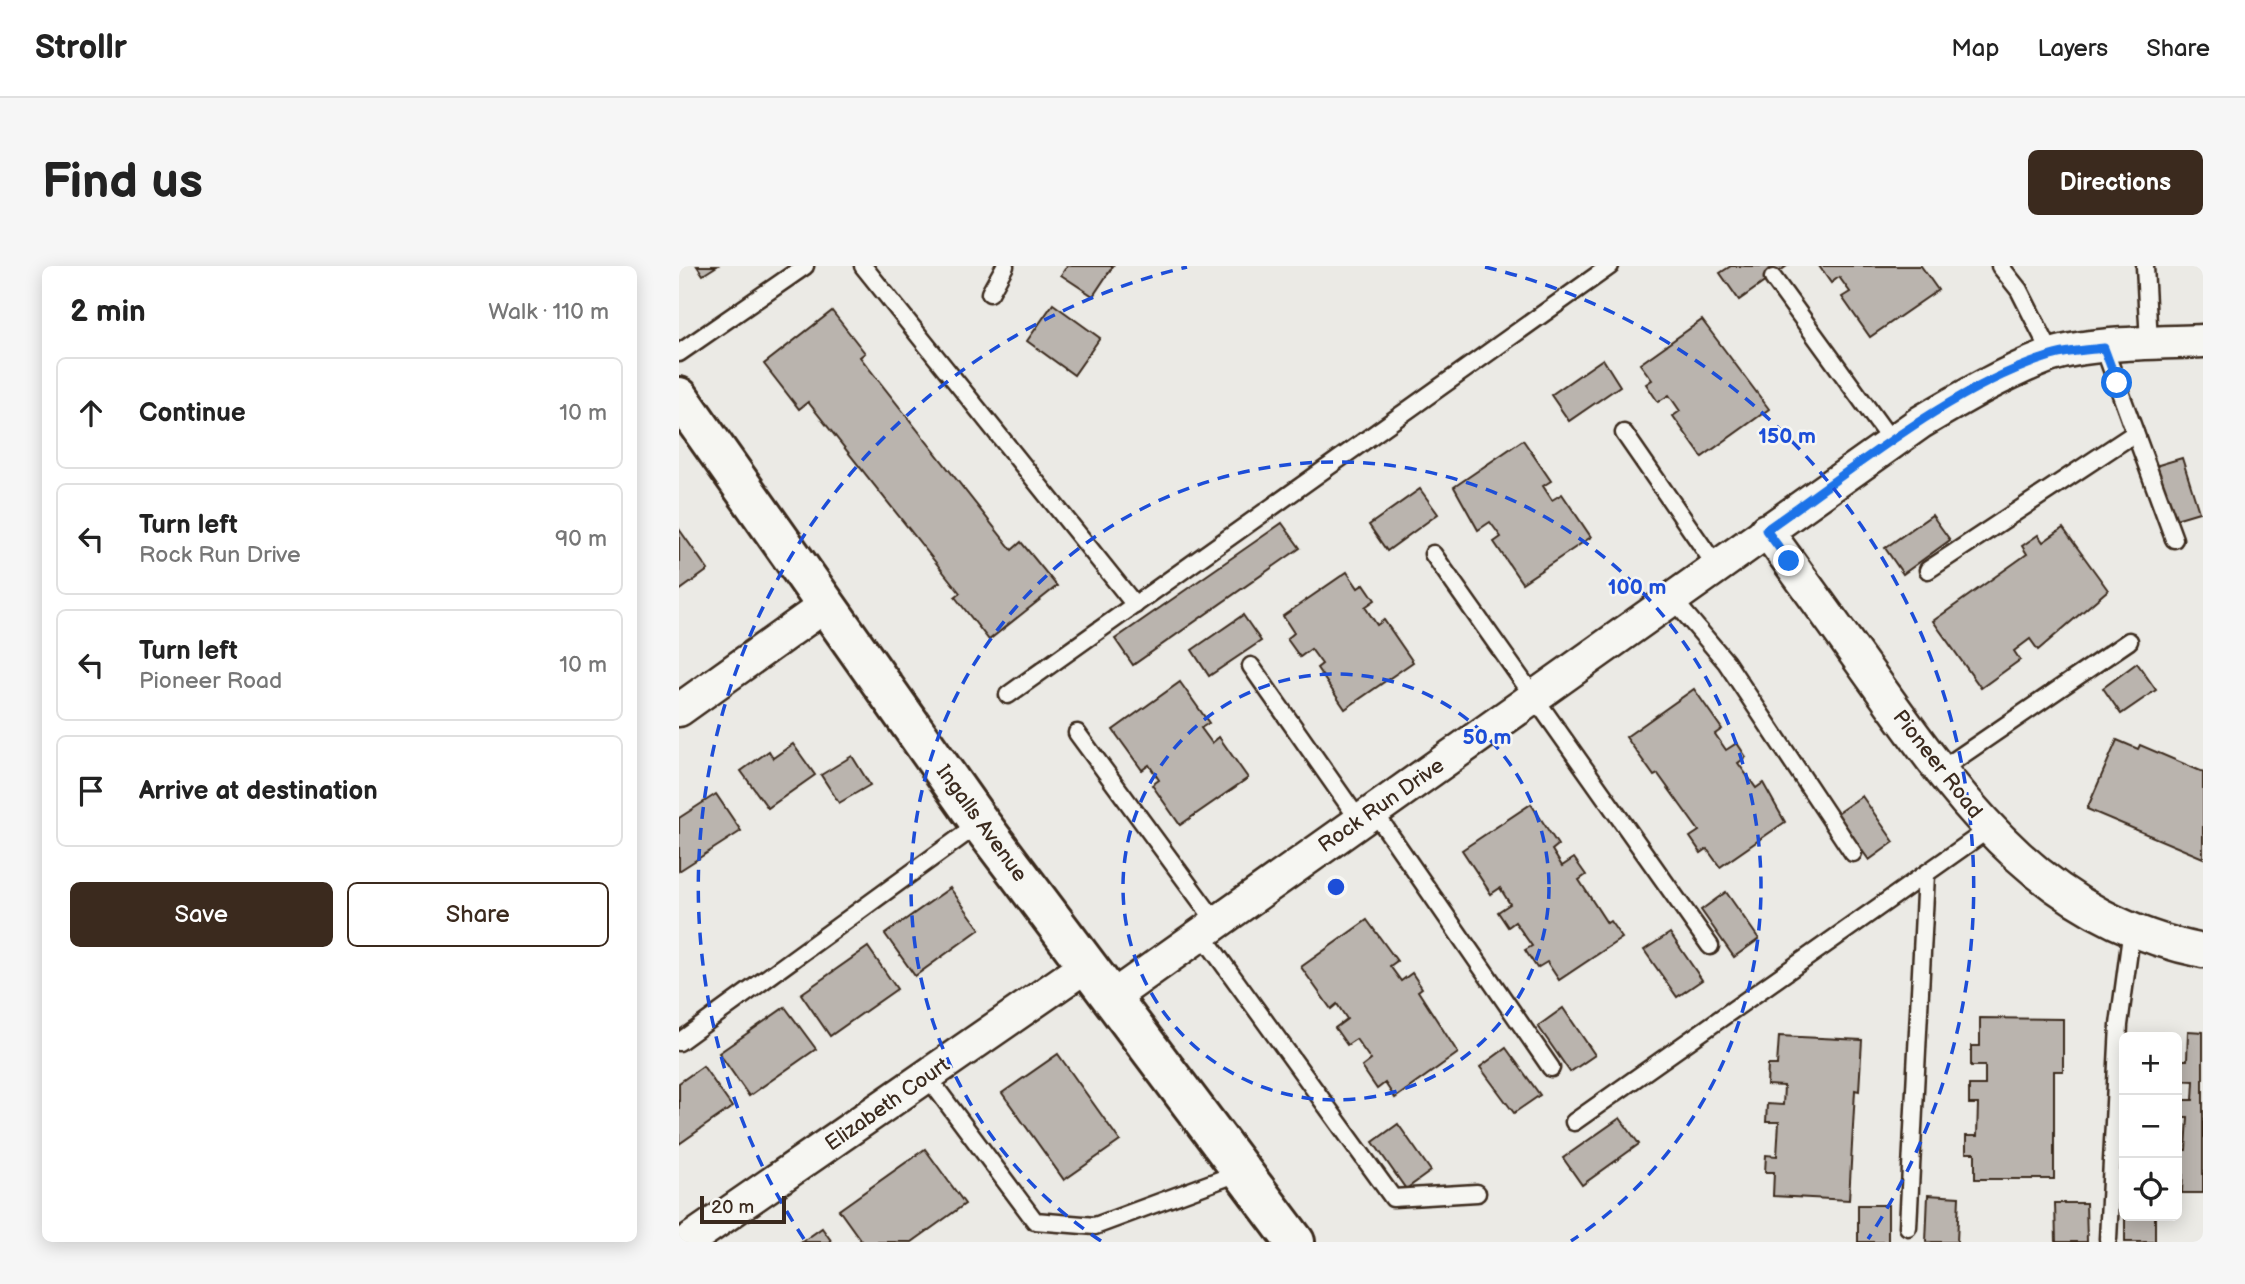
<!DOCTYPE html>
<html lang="en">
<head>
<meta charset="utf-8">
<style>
  :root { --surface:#fff; --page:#f6f6f6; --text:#222; --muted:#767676; --line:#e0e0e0; --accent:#3b2a1e }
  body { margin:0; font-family:"Balsamiq Sans",sans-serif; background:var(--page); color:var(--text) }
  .controls { position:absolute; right:21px; bottom:21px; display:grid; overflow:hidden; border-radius:10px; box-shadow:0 4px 18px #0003 }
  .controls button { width:63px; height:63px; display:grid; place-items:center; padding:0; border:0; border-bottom:2px solid var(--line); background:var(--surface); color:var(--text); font:35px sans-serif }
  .scale { position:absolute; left:21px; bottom:18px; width:86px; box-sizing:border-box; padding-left:7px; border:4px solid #3b2a1e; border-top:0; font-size:19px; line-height:24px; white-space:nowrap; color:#3b2a1e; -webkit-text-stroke:5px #f6f6f2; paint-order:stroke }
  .stop { position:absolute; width:21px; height:21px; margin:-16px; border:5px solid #1a73e8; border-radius:50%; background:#fff }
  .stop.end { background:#1a73e8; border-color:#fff; box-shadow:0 2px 7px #0008 }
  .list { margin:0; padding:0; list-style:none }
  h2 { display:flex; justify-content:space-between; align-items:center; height:91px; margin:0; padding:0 28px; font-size:30px }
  h2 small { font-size:23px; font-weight:400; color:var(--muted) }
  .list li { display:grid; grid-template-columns:46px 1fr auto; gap:21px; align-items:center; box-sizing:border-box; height:112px; margin:0 14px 14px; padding:0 14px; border:2px solid var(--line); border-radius:10px }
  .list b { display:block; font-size:26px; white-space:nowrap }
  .list p { margin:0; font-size:23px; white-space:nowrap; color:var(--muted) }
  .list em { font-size:23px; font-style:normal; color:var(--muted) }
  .actions { display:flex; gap:14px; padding:21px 28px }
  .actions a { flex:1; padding:16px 0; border:2px solid var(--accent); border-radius:10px; text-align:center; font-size:24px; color:var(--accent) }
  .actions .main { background:var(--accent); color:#fff }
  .icon { flex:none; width:38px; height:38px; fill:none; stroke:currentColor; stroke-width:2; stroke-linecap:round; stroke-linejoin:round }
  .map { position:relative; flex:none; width:1524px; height:976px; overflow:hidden; border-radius:10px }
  header { display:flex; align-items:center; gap:42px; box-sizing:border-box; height:98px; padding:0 35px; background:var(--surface); border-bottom:2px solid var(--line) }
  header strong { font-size:33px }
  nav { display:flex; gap:38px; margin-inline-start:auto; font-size:24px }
  .intro { display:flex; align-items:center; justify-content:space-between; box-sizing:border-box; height:168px; padding:0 42px }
  h1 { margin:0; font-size:49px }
  .button { padding:18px 32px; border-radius:10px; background:var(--accent); color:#fff; font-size:24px; font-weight:700 }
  main { display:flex; gap:42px; padding:0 42px }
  aside { flex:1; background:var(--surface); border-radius:10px; box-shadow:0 4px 18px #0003 }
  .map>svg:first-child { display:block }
  .building { fill:#bab4ae; stroke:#3b2a1e; stroke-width:2 }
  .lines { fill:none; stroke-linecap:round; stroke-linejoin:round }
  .service-casing { stroke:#3b2a1e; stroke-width:21 }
  .minor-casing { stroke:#3b2a1e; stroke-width:37 }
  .tertiary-casing { stroke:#3b2a1e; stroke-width:44 }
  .service { stroke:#f6f6f2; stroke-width:16 }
  .minor { stroke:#f6f6f2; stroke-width:32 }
  .tertiary { stroke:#f6f6f2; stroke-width:38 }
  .route { stroke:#1a73e8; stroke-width:9 }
  .ring { fill:none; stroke:#1d4ed8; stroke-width:3.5; stroke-dasharray:12 9 }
  .labels { text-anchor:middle; stroke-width:5; stroke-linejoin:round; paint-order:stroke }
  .street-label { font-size:21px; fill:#3b2a1e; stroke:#f6f6f2 }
  .centre { fill:#1d4ed8; stroke:#f6f6f2; stroke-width:3.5 }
  .ring-label { font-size:21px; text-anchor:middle; font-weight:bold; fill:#1d4ed8; stroke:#f6f6f2; stroke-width:5; stroke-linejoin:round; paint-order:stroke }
</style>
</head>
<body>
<header>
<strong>Strollr</strong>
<nav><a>Map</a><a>Layers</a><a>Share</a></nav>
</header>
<div class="intro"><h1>Find us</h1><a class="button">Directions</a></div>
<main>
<aside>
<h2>2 min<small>Walk · 110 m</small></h2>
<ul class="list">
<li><svg class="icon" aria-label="ahead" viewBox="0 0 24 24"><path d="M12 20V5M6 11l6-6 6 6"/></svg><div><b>Continue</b></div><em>10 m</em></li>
<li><svg class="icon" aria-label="left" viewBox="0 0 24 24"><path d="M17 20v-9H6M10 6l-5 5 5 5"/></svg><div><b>Turn left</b><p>Rock Run Drive</p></div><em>90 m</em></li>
<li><svg class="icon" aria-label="left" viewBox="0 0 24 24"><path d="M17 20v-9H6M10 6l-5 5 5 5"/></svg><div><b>Turn left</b><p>Pioneer Road</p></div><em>10 m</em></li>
<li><svg class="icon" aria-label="arrive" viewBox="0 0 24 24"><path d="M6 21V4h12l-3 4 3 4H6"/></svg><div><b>Arrive at destination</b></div></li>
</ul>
<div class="actions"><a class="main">Save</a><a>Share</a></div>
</aside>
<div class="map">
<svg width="1524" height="976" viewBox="0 0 1524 976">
  <rect width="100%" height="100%" fill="#ebeae5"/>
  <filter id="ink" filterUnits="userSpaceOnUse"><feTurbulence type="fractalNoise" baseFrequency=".0143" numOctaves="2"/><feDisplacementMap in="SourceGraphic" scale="14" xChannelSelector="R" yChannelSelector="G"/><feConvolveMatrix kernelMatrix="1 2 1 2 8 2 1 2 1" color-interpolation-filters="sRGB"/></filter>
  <g filter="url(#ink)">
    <g class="building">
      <polygon points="18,0 38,0 24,9"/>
      <polygon points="388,0 434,0 414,30 382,9"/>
      <polygon points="1052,0 1108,0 1060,34 1041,7"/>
      <polygon points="1140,0 1242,0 1259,24 1191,71 1163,31 1171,26 1160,11 1152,17"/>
      <polygon points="374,38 421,72 395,109 348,75"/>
      <polygon points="153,45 186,87 181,91 333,284 342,276 378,320 310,374 276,331 281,327 129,136 120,143 85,98"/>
      <polygon points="1023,54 1090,143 1023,191 994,150 1001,145 990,129 979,136 967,118 973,114 961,98"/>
      <polygon points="924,93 941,120 890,155 872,129"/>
      <polygon points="844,174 872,215 864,220 873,234 883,228 912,271 843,317 815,276 822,271 811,256 799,264 775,221"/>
      <polygon points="1503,192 1520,246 1490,255 1473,201"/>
      <polygon points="741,223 759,248 708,285 690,259"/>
      <polygon points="1253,249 1271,274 1224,308 1206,282"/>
      <polygon points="603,257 621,282 454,399 436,373"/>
      <polygon points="1384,262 1429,324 1359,384 1351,373 1335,385 1341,394 1302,422 1254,355 1348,288 1343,280 1359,269 1364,276"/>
      <polygon points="0,263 29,304 0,325"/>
      <polygon points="668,306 679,322 685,318 696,334 686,341 698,359 705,354 734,396 666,443 638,402 643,398 632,383 621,391 608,373 615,367 604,350"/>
      <polygon points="564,349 582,375 530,410 513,384"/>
      <polygon points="1458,397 1477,424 1442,448 1424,422"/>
      <polygon points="501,416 530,457 522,462 533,477 540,471 569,512 501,559 473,519 480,514 470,499 463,504 434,464"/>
      <polygon points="1015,423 1043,463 1036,468 1047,484 1058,477 1067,491 1059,497 1077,522 1084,517 1106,556 1041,601 1028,583 1022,587 1011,571 1020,565 979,508 975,510 947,471"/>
      <polygon points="1438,474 1459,483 1461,479 1524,506 1524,592 1408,543"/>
      <polygon points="114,478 136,509 89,542 62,505 90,485 94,492"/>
      <polygon points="173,490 191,519 160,537 142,509"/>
      <polygon points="37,528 62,565 0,605 0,552"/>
      <polygon points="1183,530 1215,576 1190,594 1157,548"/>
      <polygon points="852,538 879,579 873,584 883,600 895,592 907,609 900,614 928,657 931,655 943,672 880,714 868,696 858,702 846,684 853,680 836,656 829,661 819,646 831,638 821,622 812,628 783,584"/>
      <polygon points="271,622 301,663 236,710 206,668"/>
      <polygon points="1047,626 1080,673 1055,691 1022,644"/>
      <polygon points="688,654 718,695 711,700 722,715 733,707 743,722 739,725 779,787 716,832 706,817 698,823 683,801 692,794 677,773 668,779 656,762 668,753 658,738 652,743 622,701"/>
      <polygon points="991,667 1023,714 998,731 965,684"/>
      <polygon points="189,681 218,723 151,770 122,728"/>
      <polygon points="106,741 137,783 70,830 40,787"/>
      <polygon points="884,742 916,789 891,806 859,760"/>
      <polygon points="1301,752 1384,753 1384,805 1375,805 1375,913 1296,913 1296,887 1287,887 1287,870 1298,870 1299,838 1290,838 1290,819 1306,819 1306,800 1292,800 1292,780 1301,780"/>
      <polygon points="1509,765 1524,766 1524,927 1503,927 1504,902 1498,902 1498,884 1507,884 1509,851 1498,851 1499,834 1514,834 1515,815 1498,814 1498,794 1508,794"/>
      <polygon points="1100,770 1183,774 1180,825 1176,824 1170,934 1094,930 1095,906 1086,906 1087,889 1098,890 1100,856 1087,856 1088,838 1104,839 1105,820 1088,819 1089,799 1098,799"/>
      <polygon points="827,782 861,829 835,847 801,801"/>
      <polygon points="379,788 441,875 385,914 323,827"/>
      <polygon points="24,800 53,841 0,878 0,817"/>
      <polygon points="941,852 960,878 903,919 884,892"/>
      <polygon points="719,858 752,905 727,923 694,876"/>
      <polygon points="246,883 286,938 233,976 183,976 160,944"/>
      <polygon points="1249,929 1280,931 1278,976 1247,976"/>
      <polygon points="1376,937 1407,937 1408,976 1377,976"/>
      <rect x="1179" y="939" width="30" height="37"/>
      <rect x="1446" y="950" width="30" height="26"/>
      <polygon points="143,962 153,976 123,976"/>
    </g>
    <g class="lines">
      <defs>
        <g id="service">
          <polyline points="184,0 456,339"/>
          <polyline points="1321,0 1340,24 1373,89"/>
          <polyline points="1466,0 1470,77"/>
          <polyline points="1094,12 1213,176"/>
          <polyline points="311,27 326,0"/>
          <polyline points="1425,82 1495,273"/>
          <polyline points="0,87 126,0"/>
          <polyline points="945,167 1037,300"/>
          <polyline points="754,288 1031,680"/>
          <polyline points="1249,304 1456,167"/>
          <polyline points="992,331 1047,396 1174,587"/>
          <polyline points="572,400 680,554"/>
          <polyline points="329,429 931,0"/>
          <polyline points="398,467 537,656"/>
          <polyline points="1260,505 1450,375"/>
          <polyline points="694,544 872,802"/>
          <polyline points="522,667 714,932 798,927"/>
          <polyline points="0,776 301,557"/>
          <polyline points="248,810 356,955 416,960 562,906"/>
          <polyline points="895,856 1310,563"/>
          <polyline points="1229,961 1247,608"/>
          <polyline points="1429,973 1440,759 1453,662"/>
        </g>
        <g id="minor">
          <path d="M1087,264C1127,319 1166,373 1205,428C1290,547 1371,655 1524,685"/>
          <polyline points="0,444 147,339"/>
          <path d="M432,732L1242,156C1283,132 1325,107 1370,90C1409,76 1482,77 1524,75"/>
          <polyline points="8,976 408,699"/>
        </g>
        <polyline id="tertiary" points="0,131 301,557 616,976"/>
      </defs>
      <use href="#service" class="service-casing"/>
      <use href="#minor" class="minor-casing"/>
      <use href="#tertiary" class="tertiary-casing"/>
      <use href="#service" class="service"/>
      <use href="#minor" class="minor"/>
      <use href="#tertiary" class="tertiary"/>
    </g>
  </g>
  <g class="lines" filter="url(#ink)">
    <path class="route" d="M1110,295L1087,264C1172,205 1273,120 1372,90C1388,85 1408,84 1425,82L1438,117"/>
  </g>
  <g class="ring">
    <circle cx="657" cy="621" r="213"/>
    <path d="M422 975A425 425 0 1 1 892 975"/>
    <path d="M125 973A638 638 0 0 1 508 1M806 1A638 638 0 0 1 1189 973"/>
  </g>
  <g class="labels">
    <g class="street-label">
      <text transform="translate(1259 498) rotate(52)" y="7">Pioneer Road</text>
      <text transform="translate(702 539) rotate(-35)" y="7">Rock Run Drive</text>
      <text transform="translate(303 557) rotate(54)" y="7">Ingalls Avenue</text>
      <text transform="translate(208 838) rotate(-35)" y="7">Elizabeth Court</text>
    </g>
  </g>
  <circle cx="657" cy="621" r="10" class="centre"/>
  <g class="ring-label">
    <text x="1108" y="177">150 m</text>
    <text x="958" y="328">100 m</text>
    <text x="808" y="478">50 m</text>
  </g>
</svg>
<div class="controls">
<button>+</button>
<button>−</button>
<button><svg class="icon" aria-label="locate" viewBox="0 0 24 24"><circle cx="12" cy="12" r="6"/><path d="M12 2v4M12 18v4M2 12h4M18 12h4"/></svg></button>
</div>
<div class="scale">20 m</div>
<div class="stop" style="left:1438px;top:117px"></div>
<div class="stop end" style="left:1110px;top:295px"></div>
</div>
</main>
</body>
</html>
